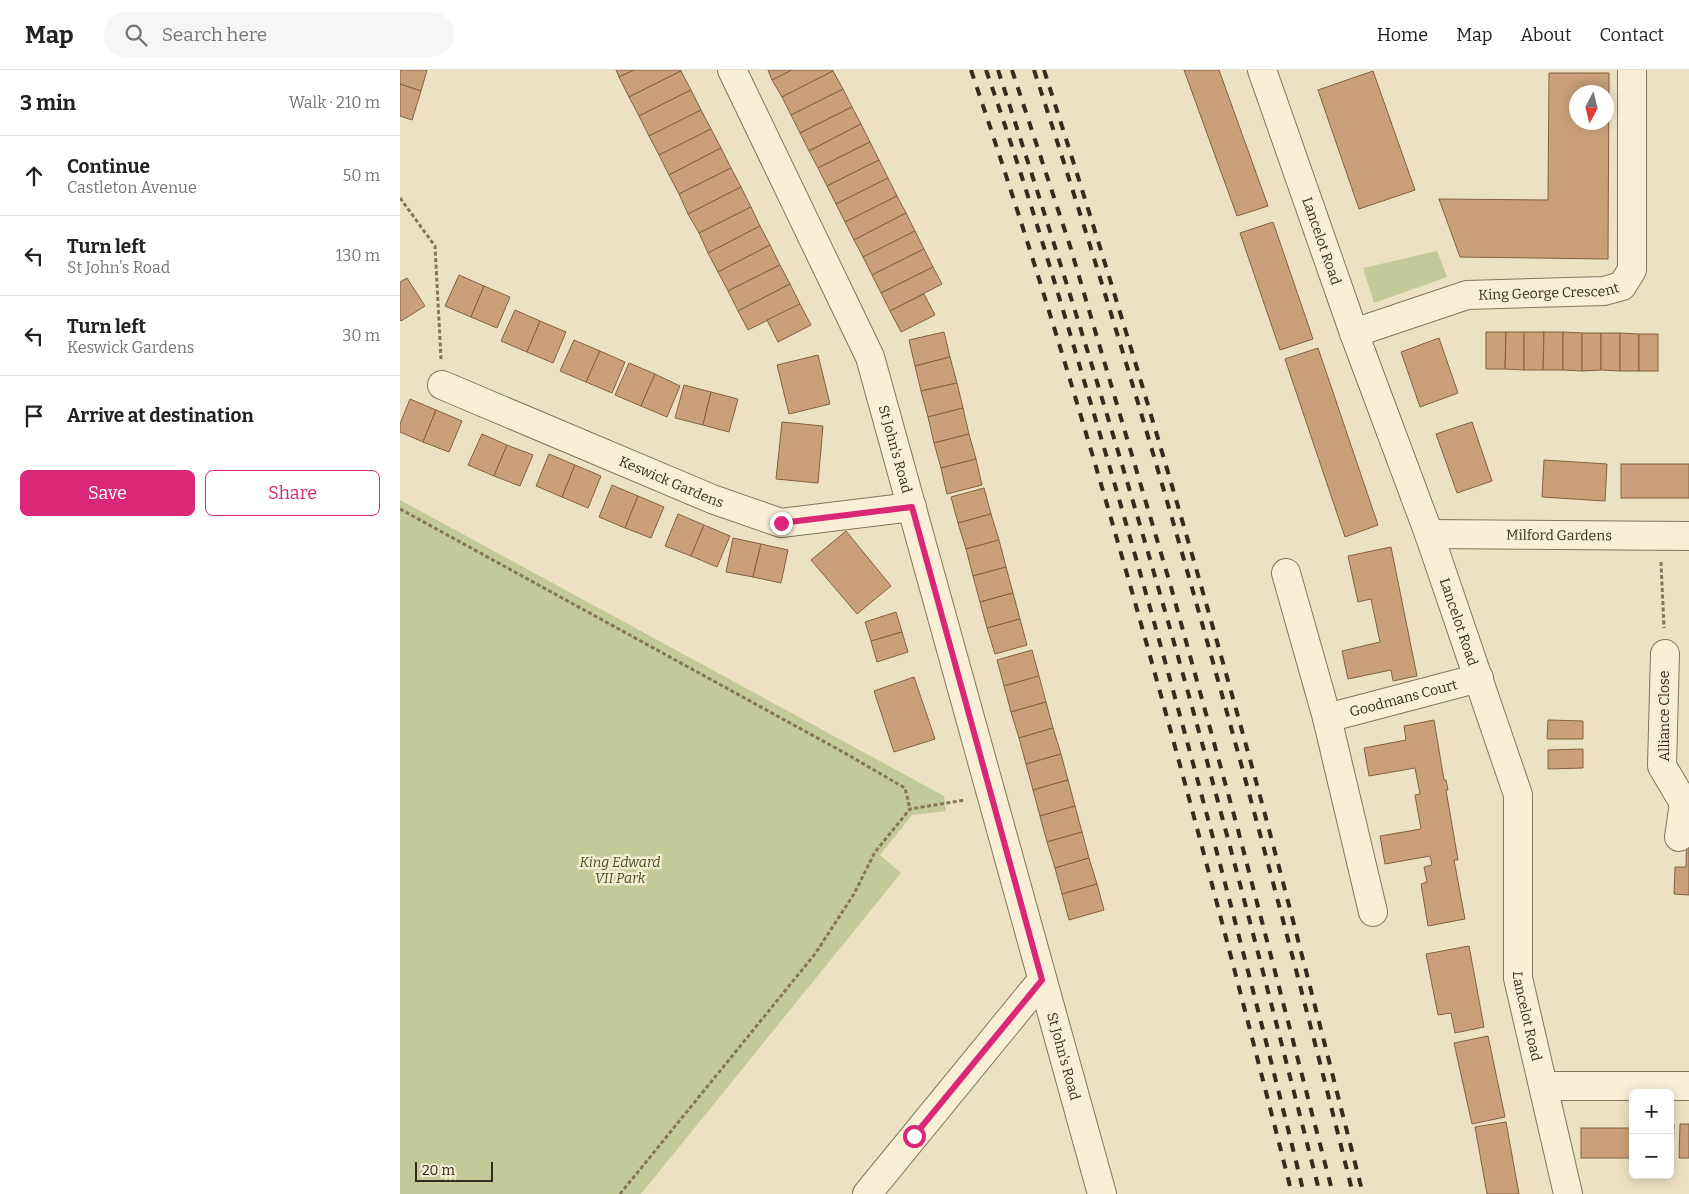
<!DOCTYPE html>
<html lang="en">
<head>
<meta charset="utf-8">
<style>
  :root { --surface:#fff; --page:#f6f6f6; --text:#222; --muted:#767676; --line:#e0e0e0; --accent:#db2777 }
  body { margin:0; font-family:Bitter,serif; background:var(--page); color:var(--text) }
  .controls { position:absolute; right:15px; bottom:15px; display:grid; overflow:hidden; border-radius:8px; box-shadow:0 2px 12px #0003 }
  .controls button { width:45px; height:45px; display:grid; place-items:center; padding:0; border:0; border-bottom:1px solid var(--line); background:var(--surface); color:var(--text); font:25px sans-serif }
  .compass { position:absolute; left:1169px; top:15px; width:45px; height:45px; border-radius:50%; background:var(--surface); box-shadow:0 2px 12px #0003; rotate:187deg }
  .scale { position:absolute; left:15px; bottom:12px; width:78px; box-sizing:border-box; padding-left:5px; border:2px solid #362b1e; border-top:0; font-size:14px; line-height:18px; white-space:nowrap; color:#362b1e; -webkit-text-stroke:4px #f4ecd3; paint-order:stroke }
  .stop { position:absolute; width:15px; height:15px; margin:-11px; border:4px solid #db2777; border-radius:50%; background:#fff }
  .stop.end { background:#db2777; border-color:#fff; box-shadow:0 1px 5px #0008 }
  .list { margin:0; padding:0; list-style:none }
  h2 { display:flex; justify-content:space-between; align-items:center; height:65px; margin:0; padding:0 20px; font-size:21px }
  h2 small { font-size:16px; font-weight:400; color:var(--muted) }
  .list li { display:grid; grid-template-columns:32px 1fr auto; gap:15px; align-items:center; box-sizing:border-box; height:80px; padding:0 20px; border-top:1px solid var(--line) }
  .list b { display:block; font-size:19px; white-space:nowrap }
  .list p { margin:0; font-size:16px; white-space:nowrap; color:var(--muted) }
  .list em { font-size:16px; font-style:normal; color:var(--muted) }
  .actions { display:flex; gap:10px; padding:15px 20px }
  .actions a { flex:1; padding:11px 0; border:1px solid var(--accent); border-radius:8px; text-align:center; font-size:18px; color:var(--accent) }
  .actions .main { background:var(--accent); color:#fff }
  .icon { flex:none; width:28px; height:28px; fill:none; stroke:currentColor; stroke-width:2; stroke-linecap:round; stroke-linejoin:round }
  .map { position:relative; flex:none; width:1289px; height:1124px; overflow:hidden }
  header { display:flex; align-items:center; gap:30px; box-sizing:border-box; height:70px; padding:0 25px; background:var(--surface); border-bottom:1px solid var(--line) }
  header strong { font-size:24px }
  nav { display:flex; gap:28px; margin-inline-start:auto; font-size:18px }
  .search { width:350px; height:45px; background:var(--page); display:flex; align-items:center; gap:12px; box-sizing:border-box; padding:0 18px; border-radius:28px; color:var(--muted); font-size:19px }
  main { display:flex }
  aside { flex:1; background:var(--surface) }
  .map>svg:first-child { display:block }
  .green { fill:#c1ca98 }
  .building { fill:#c9a07a; stroke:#846041; fill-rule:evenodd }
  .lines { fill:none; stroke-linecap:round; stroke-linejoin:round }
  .minor-casing { stroke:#86745b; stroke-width:30 }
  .path { stroke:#86745b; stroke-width:3; stroke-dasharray:4 2.5; stroke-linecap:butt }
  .minor { stroke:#f8efd6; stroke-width:28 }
  .rail { stroke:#362b1e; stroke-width:4; stroke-dasharray:9 9; stroke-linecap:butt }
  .route { stroke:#db2777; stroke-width:6 }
  .labels { text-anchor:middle; stroke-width:5; stroke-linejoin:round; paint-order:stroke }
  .street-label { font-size:14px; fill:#362b1e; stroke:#f4ecd3 }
  .park-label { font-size:14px; font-style:italic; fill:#445225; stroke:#f4ecd3 }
</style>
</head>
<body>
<header>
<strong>Map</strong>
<div class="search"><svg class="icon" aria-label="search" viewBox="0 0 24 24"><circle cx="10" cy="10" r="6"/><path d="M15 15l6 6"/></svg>Search here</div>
<nav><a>Home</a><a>Map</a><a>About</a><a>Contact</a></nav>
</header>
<main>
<aside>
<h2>3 min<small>Walk · 210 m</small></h2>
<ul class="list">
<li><svg class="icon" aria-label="ahead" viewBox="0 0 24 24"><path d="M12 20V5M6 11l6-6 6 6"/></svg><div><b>Continue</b><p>Castleton Avenue</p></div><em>50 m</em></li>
<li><svg class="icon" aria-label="left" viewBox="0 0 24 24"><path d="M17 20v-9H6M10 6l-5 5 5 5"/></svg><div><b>Turn left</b><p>St John's Road</p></div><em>130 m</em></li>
<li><svg class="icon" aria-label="left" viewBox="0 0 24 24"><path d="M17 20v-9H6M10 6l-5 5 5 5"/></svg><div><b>Turn left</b><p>Keswick Gardens</p></div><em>30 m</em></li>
<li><svg class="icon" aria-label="arrive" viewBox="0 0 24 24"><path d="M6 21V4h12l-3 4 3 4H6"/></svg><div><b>Arrive at destination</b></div></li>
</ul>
<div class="actions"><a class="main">Save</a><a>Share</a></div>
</aside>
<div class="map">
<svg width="1289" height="1124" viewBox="0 0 1289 1124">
  <rect width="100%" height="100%" fill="#ece2c3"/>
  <g class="green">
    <polygon points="1037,181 1047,207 974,233 963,198"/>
    <polygon points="0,430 544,726 546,741 512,745 480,785 501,803 241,1124 0,1124"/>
  </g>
  <g class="building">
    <polygon points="0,0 27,0 21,21 0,14"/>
    <polygon points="216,0 234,0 219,7"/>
    <polygon points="234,0 281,0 281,1 229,27 219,7"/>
    <polygon points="368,0 392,0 372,10"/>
    <polygon points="392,0 433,0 433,1 382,27 372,10"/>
    <polygon points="784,0 819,0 868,136 837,146"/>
    <polygon points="281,1 291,20 239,46 229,27"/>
    <polygon points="433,1 443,19 391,45 382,27"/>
    <polygon points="973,1 1015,120 959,139 918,20"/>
    <path d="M1149,3H1209L1208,189L1060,187L1039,129L1148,130ZM1176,22H1206V52H1176Z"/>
    <polygon points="0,14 21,21 12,50 0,46"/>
    <polygon points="443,19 452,37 400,63 391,45"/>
    <polygon points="291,20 301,40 249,66 239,46"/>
    <polygon points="452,37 461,54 409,81 400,63"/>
    <polygon points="301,40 311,59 259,85 249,66"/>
    <polygon points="461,54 470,72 418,98 409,81"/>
    <polygon points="311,59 321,78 269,105 259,85"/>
    <polygon points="470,72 479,90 427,116 418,98"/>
    <polygon points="321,78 331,98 279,124 269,105"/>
    <polygon points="479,90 488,108 436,134 427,116"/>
    <polygon points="331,98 341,117 288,144 279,124"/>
    <polygon points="488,108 497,126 445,152 436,134"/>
    <polygon points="341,117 351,137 299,163 288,144"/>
    <polygon points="497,126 506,143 454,170 445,152"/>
    <polygon points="351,137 360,156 308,183 299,163"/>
    <polygon points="506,143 515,161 463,187 454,170"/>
    <polygon points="873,152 913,269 880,280 840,163"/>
    <polygon points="360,156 370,175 318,202 308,183"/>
    <polygon points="515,161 524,179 472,205 463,187"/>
    <polygon points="370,175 380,195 328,221 318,202"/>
    <polygon points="524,179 533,197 481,223 472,205"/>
    <polygon points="380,195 390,214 338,241 328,221"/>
    <polygon points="533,197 542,214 490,241 481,223"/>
    <polygon points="59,205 84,216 71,247 45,236"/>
    <polygon points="7,208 25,236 1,251 0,249 0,212"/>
    <polygon points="390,214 400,234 348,260 338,241"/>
    <polygon points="84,216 110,227 97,258 71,247"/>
    <polygon points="524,224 535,245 501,262 490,241"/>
    <polygon points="400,234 411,255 378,272 367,250"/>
    <polygon points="115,240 140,251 127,282 101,271"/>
    <polygon points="140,251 166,262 153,293 127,282"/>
    <polygon points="544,262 550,287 515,296 509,270"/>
    <polygon points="1086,262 1106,262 1105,299 1086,299"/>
    <polygon points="1106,262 1124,262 1124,300 1105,299"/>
    <polygon points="1124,262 1144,262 1143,300 1124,300"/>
    <polygon points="1144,262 1163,262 1163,300 1143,300"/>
    <polygon points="1163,262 1182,263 1182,301 1163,300"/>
    <polygon points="1182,263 1201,263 1201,300 1182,301"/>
    <polygon points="1201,263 1220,263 1220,301 1201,300"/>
    <polygon points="1220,263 1239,264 1239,301 1220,301"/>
    <rect x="1239" y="264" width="19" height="37"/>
    <polygon points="1039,268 1058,323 1020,337 1001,282"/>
    <polygon points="174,270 200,281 186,312 160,301"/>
    <polygon points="918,278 978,455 945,467 885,289"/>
    <polygon points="200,281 225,292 212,323 186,312"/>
    <polygon points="418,285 430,334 389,344 377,295"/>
    <polygon points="550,287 557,313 521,321 515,296"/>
    <polygon points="229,293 255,304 241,336 215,325"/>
    <polygon points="255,304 280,316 267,347 241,336"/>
    <polygon points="557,313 563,338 528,347 521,321"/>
    <polygon points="284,315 311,322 303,355 275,348"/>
    <polygon points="311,322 338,329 329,362 303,355"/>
    <polygon points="10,329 36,340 23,372 0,362 0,354"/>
    <polygon points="563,338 569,364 534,373 528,347"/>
    <polygon points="36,340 62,351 49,382 23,372"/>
    <polygon points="382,352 423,356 418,413 376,409"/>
    <polygon points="1072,352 1092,411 1057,423 1036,364"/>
    <polygon points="82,364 107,375 94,406 68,395"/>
    <polygon points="569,364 576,389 541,398 534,373"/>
    <polygon points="107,375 133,385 120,416 94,406"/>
    <polygon points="149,384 175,395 162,427 136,416"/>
    <polygon points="576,389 582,415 547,424 541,398"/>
    <polygon points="1144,390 1207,394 1205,431 1142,427"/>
    <rect x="1221" y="394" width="68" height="34"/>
    <polygon points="175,395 201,406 188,438 162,427"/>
    <polygon points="212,415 238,426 225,458 199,447"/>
    <polygon points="584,418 591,444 558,453 551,427"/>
    <polygon points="238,426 264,437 251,468 225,458"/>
    <polygon points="278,444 304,455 291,486 265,476"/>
    <polygon points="591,444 599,470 566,479 558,453"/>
    <polygon points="304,455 330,466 317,497 291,486"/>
    <polygon points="446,461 491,516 457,544 411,490"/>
    <polygon points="333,468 361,474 353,507 326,502"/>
    <polygon points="599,470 606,497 573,506 566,479"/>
    <polygon points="361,474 388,480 381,513 353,507"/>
    <polygon points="991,477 1017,606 993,611 991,600 948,609 942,581 980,572 971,529 958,532 948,486"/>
    <polygon points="606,497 613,523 580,532 573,506"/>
    <polygon points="613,523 620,549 587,558 580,532"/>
    <polygon points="496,542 502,562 471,571 465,552"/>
    <polygon points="620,549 627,575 595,584 587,558"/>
    <polygon points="502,562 508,582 477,592 471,571"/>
    <polygon points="632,580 639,606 604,616 597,590"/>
    <polygon points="639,606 646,632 611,642 604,616"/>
    <polygon points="514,607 535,669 494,682 474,621"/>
    <polygon points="646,632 653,658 619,668 611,642"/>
    <polygon points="1034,650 1044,710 1046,710 1048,720 1046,720 1058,790 1054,790 1065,849 1028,856 1021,814 1027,812 1024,797 1032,795 1030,786 985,794 980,766 1021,759 1015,725 1020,724 1015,698 969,706 964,678 1006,670 1004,656"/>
    <polygon points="1148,650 1183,651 1183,669 1147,669"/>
    <polygon points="653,658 661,684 626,694 619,668"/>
    <polygon points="1183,679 1183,698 1148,699 1148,680"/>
    <polygon points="661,684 668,710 633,720 626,694"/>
    <polygon points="668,710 675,736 640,746 633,720"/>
    <polygon points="675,736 682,762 647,772 640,746"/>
    <polygon points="1287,750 1289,750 1289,825 1274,824 1275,797 1286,797"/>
    <polygon points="682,762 689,788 655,798 647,772"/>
    <polygon points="689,788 697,814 662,824 655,798"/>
    <polygon points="697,814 704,840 669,850 662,824"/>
    <polygon points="1069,876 1084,957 1055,963 1051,943 1038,945 1026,884"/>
    <polygon points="1088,966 1105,1047 1072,1054 1054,973"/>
    <polygon points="1106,1052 1119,1124 1087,1124 1075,1057"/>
    <polygon points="1270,1054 1274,1054 1273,1089 1270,1089"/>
    <polygon points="1280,1054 1289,1054 1289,1088 1279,1088"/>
    <rect x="1181" y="1058" width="52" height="30"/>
  </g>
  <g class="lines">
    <defs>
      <g id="minor">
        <path id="s1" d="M332,0L470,287L702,1124"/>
        <path id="s2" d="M862,0L954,263L1029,464L1118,725V908L1168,1124"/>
        <path id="s3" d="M954,263L1067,225L1204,221L1222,216L1232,200V0"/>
        <path id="s4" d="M42,315L312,429L381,453L512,437"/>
        <path id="s5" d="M1029,464L1289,466"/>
        <polyline points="886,503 927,648 973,842"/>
        <polyline points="1265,584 1262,696 1284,733 1279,767"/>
        <path id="s6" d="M927,648L1079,608"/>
        <polyline points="1144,1016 1289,1016"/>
        <polyline points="467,1124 642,910"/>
      </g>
    </defs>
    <use href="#minor" class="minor-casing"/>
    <g class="path">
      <polyline points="0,128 35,176 41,289"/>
      <polyline points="0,439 443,682 505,718 510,739"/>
      <polyline points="1261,492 1264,558"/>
      <polyline points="220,1124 415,884 454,824 475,782 510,739 565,730"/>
    </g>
    <use href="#minor" class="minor"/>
    <g class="rail">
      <path d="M571,0C696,369 796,746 892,1124"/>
      <path d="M586,0C630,125 667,254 705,381C777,627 843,875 904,1124"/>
      <path d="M598,0C659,186 717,373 771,562C824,748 872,936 920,1124"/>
      <polyline points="612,0 670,176 771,517 837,756 933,1124"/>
      <path d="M634,0C755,370 859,746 953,1124"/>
      <path d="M644,0C719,233 789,468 854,704C892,843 927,984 963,1124"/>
    </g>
  </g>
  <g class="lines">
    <polyline class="route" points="381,453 512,437 642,910 514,1066"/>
  </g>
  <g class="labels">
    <g class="street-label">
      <text dy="5" stroke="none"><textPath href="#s2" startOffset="181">Lancelot Road</textPath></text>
      <text dy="5" stroke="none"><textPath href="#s3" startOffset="201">King George Crescent</textPath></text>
      <text dy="5" stroke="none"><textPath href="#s1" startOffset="414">St John's Road</textPath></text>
      <text dy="5" stroke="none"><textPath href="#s4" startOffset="249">Keswick Gardens</textPath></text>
      <text dy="5" stroke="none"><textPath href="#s5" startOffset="130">Milford Gardens</textPath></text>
      <text dy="5" stroke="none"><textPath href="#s2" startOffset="586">Lancelot Road</textPath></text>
      <text dy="5" stroke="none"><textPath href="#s6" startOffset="79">Goodmans Court</textPath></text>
      <text transform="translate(1264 646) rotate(-90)" y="5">Alliance Close</text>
      <text dy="5" stroke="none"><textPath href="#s2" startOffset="991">Lancelot Road</textPath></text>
      <text dy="5" stroke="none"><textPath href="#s1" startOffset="1044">St John's Road</textPath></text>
    </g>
    <g class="park-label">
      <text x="220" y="797">King Edward<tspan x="220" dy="16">VII Park</tspan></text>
    </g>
  </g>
</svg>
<div class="controls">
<button>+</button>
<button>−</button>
</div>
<svg class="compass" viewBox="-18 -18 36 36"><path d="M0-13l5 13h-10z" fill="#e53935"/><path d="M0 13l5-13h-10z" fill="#767676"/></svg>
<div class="scale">20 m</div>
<div class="stop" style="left:514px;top:1066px"></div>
<div class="stop end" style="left:381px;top:453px"></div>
</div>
</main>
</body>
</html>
